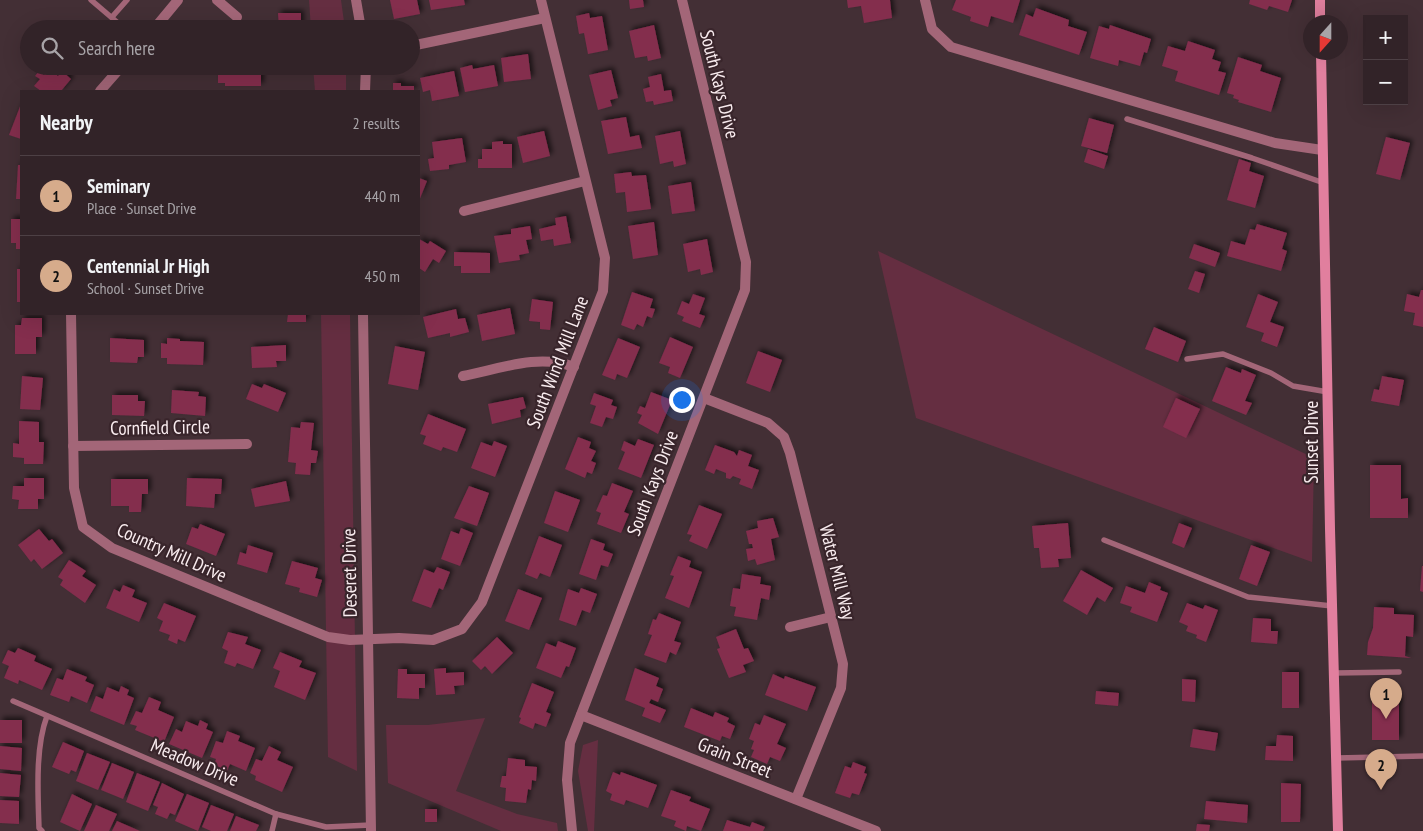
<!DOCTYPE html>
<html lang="en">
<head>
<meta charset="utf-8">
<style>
  :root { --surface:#322328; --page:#3a2b30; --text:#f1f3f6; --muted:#a8a4a8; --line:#4d4045; --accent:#d6ab8b }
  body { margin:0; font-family:"PT Sans Narrow",sans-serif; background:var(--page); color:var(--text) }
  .controls { position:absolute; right:15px; top:15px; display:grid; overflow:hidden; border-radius:0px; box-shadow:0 5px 20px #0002 }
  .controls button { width:45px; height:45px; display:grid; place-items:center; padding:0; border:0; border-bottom:1px solid var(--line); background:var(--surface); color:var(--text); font:25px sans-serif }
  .compass { position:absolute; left:1303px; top:15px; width:45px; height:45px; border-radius:50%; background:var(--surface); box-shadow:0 5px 20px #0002; rotate:201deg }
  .you { position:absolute; left:681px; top:399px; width:18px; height:18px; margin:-12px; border:4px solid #fff; border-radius:50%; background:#1a73e8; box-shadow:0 0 0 8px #1a73e833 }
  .badge { display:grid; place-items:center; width:32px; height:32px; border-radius:50%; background:var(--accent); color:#111; font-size:16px; font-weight:700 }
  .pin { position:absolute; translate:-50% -41px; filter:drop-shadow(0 1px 2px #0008) }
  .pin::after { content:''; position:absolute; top:26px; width:18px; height:15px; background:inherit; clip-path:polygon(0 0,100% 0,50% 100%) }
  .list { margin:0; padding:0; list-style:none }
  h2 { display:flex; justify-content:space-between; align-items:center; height:65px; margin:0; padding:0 20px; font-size:21px }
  h2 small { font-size:16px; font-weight:400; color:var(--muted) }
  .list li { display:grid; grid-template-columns:32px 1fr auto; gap:15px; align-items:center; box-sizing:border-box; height:80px; padding:0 20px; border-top:1px solid var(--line) }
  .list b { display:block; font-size:19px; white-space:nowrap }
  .list p { margin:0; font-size:16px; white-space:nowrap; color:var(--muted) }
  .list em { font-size:16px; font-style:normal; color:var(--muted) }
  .icon { flex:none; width:28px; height:28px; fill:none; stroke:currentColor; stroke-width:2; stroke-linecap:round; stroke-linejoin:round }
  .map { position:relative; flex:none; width:1423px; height:831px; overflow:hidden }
  .search { position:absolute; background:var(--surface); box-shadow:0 5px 20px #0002; left:20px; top:20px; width:400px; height:55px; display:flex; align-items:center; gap:12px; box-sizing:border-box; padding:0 18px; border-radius:28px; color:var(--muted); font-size:19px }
  .panel { position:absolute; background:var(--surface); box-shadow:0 5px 20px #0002; left:20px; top:90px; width:400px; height:225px; border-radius:0px }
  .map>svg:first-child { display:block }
  .green { fill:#652e41 }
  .building { fill:#842d4e; filter:url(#shadow) }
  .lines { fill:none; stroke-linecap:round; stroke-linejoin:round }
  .service { stroke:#a36678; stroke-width:5.5 }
  .minor { stroke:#a36678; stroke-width:10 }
  .tertiary { stroke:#a36678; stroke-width:10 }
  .secondary { stroke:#e17f9e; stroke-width:10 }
  .labels { text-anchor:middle; stroke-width:4.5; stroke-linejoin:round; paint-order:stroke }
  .street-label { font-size:19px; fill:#f9ecef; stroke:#39252b }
</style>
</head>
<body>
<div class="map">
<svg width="1423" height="831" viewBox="0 0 1423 831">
  <defs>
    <filter id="shadow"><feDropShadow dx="3" dy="-3" stdDeviation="2.5" flood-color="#0009"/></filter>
  </defs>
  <rect width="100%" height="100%" fill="#432f35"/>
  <g class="green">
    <polygon points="309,0 341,0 345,29 311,29"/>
    <polygon points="313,66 346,66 346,91 315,91"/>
    <polygon points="878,251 1314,458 1312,562 916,418"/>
    <polygon points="321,314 350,314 357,771 328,757"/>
    <polygon points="485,718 456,791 517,814 557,823 558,831 501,831 388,783 386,725 428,725"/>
    <polygon points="598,740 594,831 588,831 578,771 583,745"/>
  </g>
  <g class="building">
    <polygon points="390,0 417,0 420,14 394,19"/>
    <polygon points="429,0 464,0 465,5 431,10"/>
    <polygon points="629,0 643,0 644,7 630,9"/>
    <polygon points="847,0 890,0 892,18 864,23 861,6 848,8"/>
    <polygon points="956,0 1020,0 1013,23 991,16 988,27 970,21 971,17 952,10"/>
    <polygon points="1250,0 1292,0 1288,12 1269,6 1267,10 1249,4"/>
    <polygon points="1036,8 1069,20 1068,26 1087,32 1079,55 1019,35 1026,14 1033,17"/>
    <polygon points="278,13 301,13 301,29 279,29"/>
    <polygon points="589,13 590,18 602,16 608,50 588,54 584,33 579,34 576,16"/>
    <polygon points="654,25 661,58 648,61 647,56 635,58 629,31"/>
    <polygon points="1110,25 1151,39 1147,53 1144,52 1140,66 1119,60 1118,66 1090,58 1099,26 1109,29"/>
    <polygon points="1188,41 1215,50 1212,59 1221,62 1218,71 1226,73 1219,95 1175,81 1178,71 1162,66 1168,46 1185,51"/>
    <polygon points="528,54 531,79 504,82 501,58"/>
    <polygon points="1238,57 1262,65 1260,71 1281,78 1271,112 1238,102 1239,100 1233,98 1234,95 1227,93"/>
    <polygon points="472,65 473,69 494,65 498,86 465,92 460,68"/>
    <polygon points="218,66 252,66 252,71 261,71 261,86 225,86 225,83 218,83"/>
    <polygon points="49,69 58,76 62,71 71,79 61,91 41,91 34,86 40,79 35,76 39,71 44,75"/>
    <polygon points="611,70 618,98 610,100 612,106 598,110 589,75"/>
    <polygon points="454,71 459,96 432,101 430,90 423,92 420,78"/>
    <polygon points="661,74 664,91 671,90 673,101 654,105 653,101 646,102 643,89 650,87 648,77"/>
    <polygon points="393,83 401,83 401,86 414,86 414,91 393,91"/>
    <polygon points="21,104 21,139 9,135"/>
    <polygon points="626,117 630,137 639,135 642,148 608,154 601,121"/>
    <polygon points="1089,118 1114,125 1107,153 1081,146"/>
    <polygon points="544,131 550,156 523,163 517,137"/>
    <polygon points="680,131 686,164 674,167 673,161 660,164 655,136"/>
    <polygon points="1386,137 1410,143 1400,180 1376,174"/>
    <polygon points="462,138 466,162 449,165 449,169 430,171 428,159 434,158 432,142"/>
    <polygon points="503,141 503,144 512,144 512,168 478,168 478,159 482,159 482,149 492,149 492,142"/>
    <polygon points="1088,149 1108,156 1104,169 1084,162"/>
    <polygon points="1239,159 1251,163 1249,171 1264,176 1255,208 1227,200"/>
    <polygon points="18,165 21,165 21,199 16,199"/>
    <polygon points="631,172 632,176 646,175 651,209 627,212 625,192 616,193 614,174"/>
    <polygon points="419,178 427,181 419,201"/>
    <polygon points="691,182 695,211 672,214 668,186"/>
    <polygon points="566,216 571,243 554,246 553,239 541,241 539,229 556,225 555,218"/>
    <polygon points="11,219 21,219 21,249 16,249 16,243 11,243"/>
    <polygon points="654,222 658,255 633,259 628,226"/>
    <polygon points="1257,224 1287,233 1282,249 1287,251 1281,271 1227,256 1231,241 1245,245 1250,229 1255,230"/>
    <polygon points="530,226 532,239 526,240 529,253 519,255 520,260 499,263 494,236 511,234 511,229"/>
    <polygon points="419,239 428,244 430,241 446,251 439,263 433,259 425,272 419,268"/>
    <polygon points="707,239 713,272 701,275 700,269 688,272 683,244"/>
    <polygon points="1194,244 1220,253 1215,267 1189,258"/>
    <polygon points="454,252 490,253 490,273 461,273 461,266 454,266"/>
    <rect x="17" y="269" width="4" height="33"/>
    <polygon points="1195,271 1205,274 1199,293 1188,289"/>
    <polygon points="1421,290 1423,290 1423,327 1413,325 1415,313 1404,311 1407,294 1419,297"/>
    <polygon points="632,292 653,299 650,308 655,309 652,318 647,316 643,327 637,324 634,330 621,325"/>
    <polygon points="693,294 705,298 699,314 705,316 700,328 682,321 684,317 677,314 682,301 689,304"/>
    <polygon points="1258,294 1278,302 1270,322 1284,327 1277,347 1261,341 1264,333 1246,327"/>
    <polygon points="532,299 553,302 550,330 540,329 540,322 529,321"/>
    <polygon points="510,308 515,334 482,341 477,315"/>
    <polygon points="456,309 458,319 465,318 469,332 450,337 450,333 428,338 423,317"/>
    <polygon points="288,314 306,314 306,322 287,322"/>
    <polygon points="22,318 42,318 42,337 36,337 36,354 15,354 15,325 21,325"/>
    <polygon points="1154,327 1186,341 1178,362 1145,349"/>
    <polygon points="670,337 693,347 680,378 668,373 670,367 659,363"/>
    <polygon points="110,338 144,340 144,357 138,357 137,363 110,362"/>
    <polygon points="167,338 180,339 180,341 204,342 203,365 167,364 167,358 161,358 161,343 167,344"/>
    <polygon points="618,338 640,347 627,378 617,374 615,380 602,375"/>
    <polygon points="286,345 286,361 276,361 277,367 252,368 251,347"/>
    <polygon points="395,346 425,352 418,390 388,384"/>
    <polygon points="758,351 782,360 770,392 746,383"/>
    <polygon points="1226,367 1241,373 1242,369 1256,375 1245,401 1252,403 1246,415 1212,401"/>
    <polygon points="22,376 43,378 40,410 20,409"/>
    <polygon points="1382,376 1404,380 1399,406 1371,401 1374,389 1379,390"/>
    <polygon points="252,384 262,388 264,384 286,393 278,412 246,399"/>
    <polygon points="172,390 199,392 198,396 206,397 205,416 171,413"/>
    <polygon points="651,392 672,400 658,434 638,423 642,415 637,413 640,406 645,408"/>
    <polygon points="594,393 613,400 611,405 617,407 613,419 606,417 602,427 590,423 596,406 590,404"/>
    <polygon points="112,395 138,395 138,401 145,401 144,416 112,415"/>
    <polygon points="523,397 526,408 520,410 521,417 492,424 488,404"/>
    <polygon points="1176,398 1200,409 1186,438 1163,427"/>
    <polygon points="428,414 466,429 457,452 443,447 441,451 423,444 426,436 420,434"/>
    <polygon points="19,421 39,422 39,442 44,442 43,464 24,464 24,458 13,457 13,443 19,444"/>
    <polygon points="301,422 314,423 311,450 318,451 316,463 311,463 310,475 295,474 296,463 288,462 291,427 300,428"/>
    <polygon points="578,437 591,442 589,448 596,451 591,461 596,463 592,474 587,472 585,478 565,469"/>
    <polygon points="638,439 654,445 641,478 618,469 625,452 621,450 624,441 635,446"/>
    <polygon points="494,441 507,446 495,477 471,468 481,442 492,446"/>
    <polygon points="715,445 734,452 737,456 739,450 752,455 748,466 759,470 752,489 739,484 741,479 733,476 730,479 726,478 726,473 716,469 714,474 705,470"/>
    <polygon points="1370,465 1401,465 1401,499 1408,498 1408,518 1370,518"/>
    <polygon points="24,478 44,478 44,499 38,499 38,509 18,509 19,500 12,499 13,486 24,486"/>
    <polygon points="187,478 222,479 221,494 215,494 214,508 186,506"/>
    <polygon points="111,479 148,479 148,494 142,494 141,512 129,512 129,506 111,506"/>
    <polygon points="286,481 290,501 255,507 251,489"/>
    <polygon points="612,483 633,491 624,512 629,514 621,533 597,524 601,513 596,511 603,495 607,496"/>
    <polygon points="469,486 489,493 477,526 454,518"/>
    <polygon points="555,491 580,500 568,532 544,523"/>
    <polygon points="699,505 722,514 707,549 689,541 692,535 687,534"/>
    <polygon points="773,518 779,537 771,539 775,560 757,565 755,559 748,561 746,549 753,548 752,544 749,544 746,531 758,528 757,521"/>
    <polygon points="1068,523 1071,558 1058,559 1059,567 1041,568 1039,548 1034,548 1032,526"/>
    <polygon points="1179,523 1192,528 1184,548 1172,543"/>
    <polygon points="200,524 225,534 216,556 186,544 192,527 198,529"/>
    <polygon points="461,528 473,533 460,566 441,559 451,531 459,534"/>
    <polygon points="39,529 49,541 52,539 63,553 42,569 34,559 31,562 18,545"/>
    <polygon points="539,536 562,545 550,577 540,573 537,579 525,574"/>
    <polygon points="591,539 605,544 603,550 613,554 608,567 601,565 596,580 579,574"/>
    <polygon points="248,545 273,553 267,573 237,564 240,552 246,554"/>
    <polygon points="1251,545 1270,552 1257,586 1239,579"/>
    <polygon points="678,556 691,561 689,567 702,572 689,608 665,598 674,576 670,575"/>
    <polygon points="69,560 86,571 82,576 96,585 85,603 60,585 63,580 58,577"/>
    <polygon points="292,561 318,568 315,578 322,580 317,597 299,592 300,588 285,584"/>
    <polygon points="1422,566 1423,566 1423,592 1420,591"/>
    <polygon points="437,567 450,572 443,590 439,588 431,608 412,601 424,569 434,573"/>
    <polygon points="1081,570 1113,588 1105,602 1097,597 1087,615 1063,601"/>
    <polygon points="742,574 761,577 760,584 771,586 769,600 761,598 757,620 734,616 736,607 730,606 733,588 740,589"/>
    <polygon points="1149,582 1161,587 1160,590 1168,593 1157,622 1130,612 1132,607 1120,603 1126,586 1145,593"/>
    <polygon points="123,585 135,590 132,597 147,603 139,622 106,608 114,589 120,592"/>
    <polygon points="581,588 597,594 590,613 582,610 576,626 559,620 568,589 579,593"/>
    <polygon points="518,589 542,598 529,630 505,621"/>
    <polygon points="164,603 196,616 185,642 178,639 177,644 168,640 170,635 159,631 163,621 157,618"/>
    <polygon points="1187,603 1203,609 1205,605 1218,610 1206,642 1196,638 1197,635 1186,631 1188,626 1179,622"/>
    <polygon points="1374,607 1394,608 1394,614 1414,615 1413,637 1406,636 1405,656 1411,658 1367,655 1368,642 1373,628"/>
    <polygon points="659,613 681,622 674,641 681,643 676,655 670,652 666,663 644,655 652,635 648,634 653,619 656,620"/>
    <polygon points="1253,618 1271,619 1271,631 1278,631 1277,644 1251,642"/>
    <polygon points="736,629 744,649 748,648 754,661 743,665 746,672 729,678 717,649 720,648 716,637"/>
    <polygon points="228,632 248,637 245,644 261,650 253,669 237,663 235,667 224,663 228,651 222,648"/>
    <polygon points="497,637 513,653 492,674 485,666 481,670 472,661"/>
    <polygon points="558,641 576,648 569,667 566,666 561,678 536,668 546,643 556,647"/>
    <polygon points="18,648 36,656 34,661 52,669 42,690 19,680 18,684 4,678 9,666 2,663 8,650 15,653"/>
    <polygon points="280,652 302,661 299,667 316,673 305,700 274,687 280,671 273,668"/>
    <polygon points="446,668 446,673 464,672 464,685 454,686 455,694 436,695 434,669"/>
    <polygon points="635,668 659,678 656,686 663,689 658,702 651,699 649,703 666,710 660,723 642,716 645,708 625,700"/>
    <polygon points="67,669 87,677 85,681 94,685 87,703 71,696 69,702 50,695 57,678 63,680"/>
    <polygon points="398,669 407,669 407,674 425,674 425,688 419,688 419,699 397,698"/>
    <rect x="1282" y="672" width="17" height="36"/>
    <polygon points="773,674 784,679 785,676 816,687 807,711 765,695"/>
    <polygon points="1182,679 1196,680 1195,702 1182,701"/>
    <polygon points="532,683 554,692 546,712 551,714 546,727 535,723 533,729 519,723 521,718 519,717"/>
    <polygon points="121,686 129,690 127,695 134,698 124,725 90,711 96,696 103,699 107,687 119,692"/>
    <polygon points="1096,691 1119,693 1118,706 1095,704"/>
    <polygon points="149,697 161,702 158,710 174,717 164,742 135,730 137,726 130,724 136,711 142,713"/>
    <polygon points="1399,698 1399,740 1372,740 1372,699"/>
    <polygon points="691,708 713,717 715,712 729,718 727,722 735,726 730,739 722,736 720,741 684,727"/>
    <polygon points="764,715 786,724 777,744 786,748 780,761 770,757 767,764 751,757 754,750 751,749 754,741 749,739 755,723 760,725"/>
    <rect x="0" y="720" width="22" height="23"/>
    <polygon points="200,720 208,724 206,729 213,732 202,758 169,744 176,729 182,732 186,721 198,726"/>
    <polygon points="1193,729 1218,733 1215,751 1190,747"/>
    <polygon points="227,731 240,736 238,741 255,748 246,771 230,764 227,771 214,765 216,759 210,757 216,741 223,743"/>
    <polygon points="1277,735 1293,736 1293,761 1265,760 1266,746 1276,746"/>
    <polygon points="63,742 84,751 76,772 71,770 69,774 52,767"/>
    <polygon points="0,746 22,748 21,771 0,769"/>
    <polygon points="269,746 281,752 277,760 293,767 282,792 255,780 256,776 250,773 256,759 262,761"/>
    <polygon points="87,753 110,762 98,790 76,781"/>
    <polygon points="508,758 525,760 525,766 537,767 536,781 532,780 531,790 528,789 526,803 505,801 506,788 500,787 502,776 506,776"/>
    <polygon points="853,762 866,767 864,773 867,774 859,795 852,793 850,798 835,793 845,766 851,768"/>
    <polygon points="112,763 134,772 123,799 101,790"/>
    <polygon points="613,772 620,775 621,772 657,785 648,808 626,800 624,805 610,800 612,794 606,791"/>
    <polygon points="0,773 21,775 19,797 0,796"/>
    <polygon points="137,773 160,782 148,811 126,802"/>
    <polygon points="162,783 184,794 175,815 170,813 167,819 155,814 158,807 153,805"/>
    <polygon points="1281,783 1301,784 1300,822 1281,822"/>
    <polygon points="671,790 691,797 689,801 710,809 701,831 687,826 686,831 674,826 676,821 661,816"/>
    <polygon points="72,794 92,804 80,831 60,822"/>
    <polygon points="187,794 209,803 198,831 175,821"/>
    <polygon points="0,800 19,801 19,824 0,823"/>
    <polygon points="1206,801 1248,805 1247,823 1204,819"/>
    <polygon points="96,805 117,814 109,831 84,831"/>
    <polygon points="211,805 234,814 227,831 211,831 202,827"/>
    <rect x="425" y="809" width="12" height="13"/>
    <polygon points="236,816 259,825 256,831 230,831"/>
    <polygon points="727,820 750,827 752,822 765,827 763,831 723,831"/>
    <polygon points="117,821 140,831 112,831"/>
    <polygon points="1197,824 1210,825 1209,831 1196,831"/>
  </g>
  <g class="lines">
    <g class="service">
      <polyline points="91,0 125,29"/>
      <polyline points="112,17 127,0"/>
      <polyline points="1127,119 1252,158 1324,183"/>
      <polyline points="1187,359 1223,354 1271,373 1293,386 1328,392"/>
      <polyline points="1104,540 1248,597 1332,606"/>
      <polyline points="1335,673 1399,672"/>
      <polyline points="13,701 276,814 326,827 371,825"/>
      <polyline points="1337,758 1423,756"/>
      <path d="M42,831L39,828C38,794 35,748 47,716"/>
      <polyline points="272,831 276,814"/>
    </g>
    <g class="minor">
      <polyline points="217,0 237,17"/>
      <polyline points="925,0 932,29 951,47 1275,143 1322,150"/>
      <polyline points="154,29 178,0"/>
      <polyline points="411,46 545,18"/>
      <polyline points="100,91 122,66"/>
      <polyline points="464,211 585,181"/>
      <polyline points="71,314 74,488 83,527 112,548 328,637 350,640 399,638 433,640 462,629 482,602 603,291 605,258 541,0"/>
      <path d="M463,376C499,369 539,353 574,367"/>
      <polyline points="704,398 768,423 784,437 790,453 843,664 841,688 796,799"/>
      <polyline points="73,446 247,444"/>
      <polyline points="790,627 831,617"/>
      <polyline points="581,715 876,831"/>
      <polyline points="572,831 567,780 570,743 745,290 746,262 682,0"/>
    </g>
    <g class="tertiary">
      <polyline points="356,0 361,29"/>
      <polyline points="365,91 366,66"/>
      <polyline points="363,314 371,831"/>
    </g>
    <g class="secondary">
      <polyline points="1320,0 1320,22"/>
      <polyline points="1321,52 1330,529 1338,831"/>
    </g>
  </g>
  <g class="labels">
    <g class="street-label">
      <text transform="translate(720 84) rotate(76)" y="7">South Kays Drive</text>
      <text transform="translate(557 362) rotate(-69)" y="7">South Wind Mill Lane</text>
      <text transform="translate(160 427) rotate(-1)" y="7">Cornfield Circle</text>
      <text transform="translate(1311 442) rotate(-90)" y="7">Sunset Drive</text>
      <text transform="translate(652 483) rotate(-69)" y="7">South Kays Drive</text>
      <text transform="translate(172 552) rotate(24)" y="7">Country Mill Drive</text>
      <text transform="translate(838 572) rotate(76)" y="7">Water Mill Way</text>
      <text transform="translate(349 573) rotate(-91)" y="7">Deseret Drive</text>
      <text transform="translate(735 757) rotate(22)" y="7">Grain Street</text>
      <text transform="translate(195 762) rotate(23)" y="7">Meadow Drive</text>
    </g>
  </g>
</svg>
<div class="controls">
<button>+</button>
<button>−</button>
</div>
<svg class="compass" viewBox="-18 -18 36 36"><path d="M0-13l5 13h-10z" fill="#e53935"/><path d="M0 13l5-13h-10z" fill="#a8a4a8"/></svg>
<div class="you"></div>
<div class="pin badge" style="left:1386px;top:719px">1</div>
<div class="pin badge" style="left:1381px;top:790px">2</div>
<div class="search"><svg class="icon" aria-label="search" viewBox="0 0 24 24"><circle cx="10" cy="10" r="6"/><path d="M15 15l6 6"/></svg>Search here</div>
<section class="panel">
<h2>Nearby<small>2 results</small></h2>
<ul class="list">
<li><span class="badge">1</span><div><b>Seminary</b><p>Place · Sunset Drive</p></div><em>440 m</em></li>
<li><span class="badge">2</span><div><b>Centennial Jr High</b><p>School · Sunset Drive</p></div><em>450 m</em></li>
</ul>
</section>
</div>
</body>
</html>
